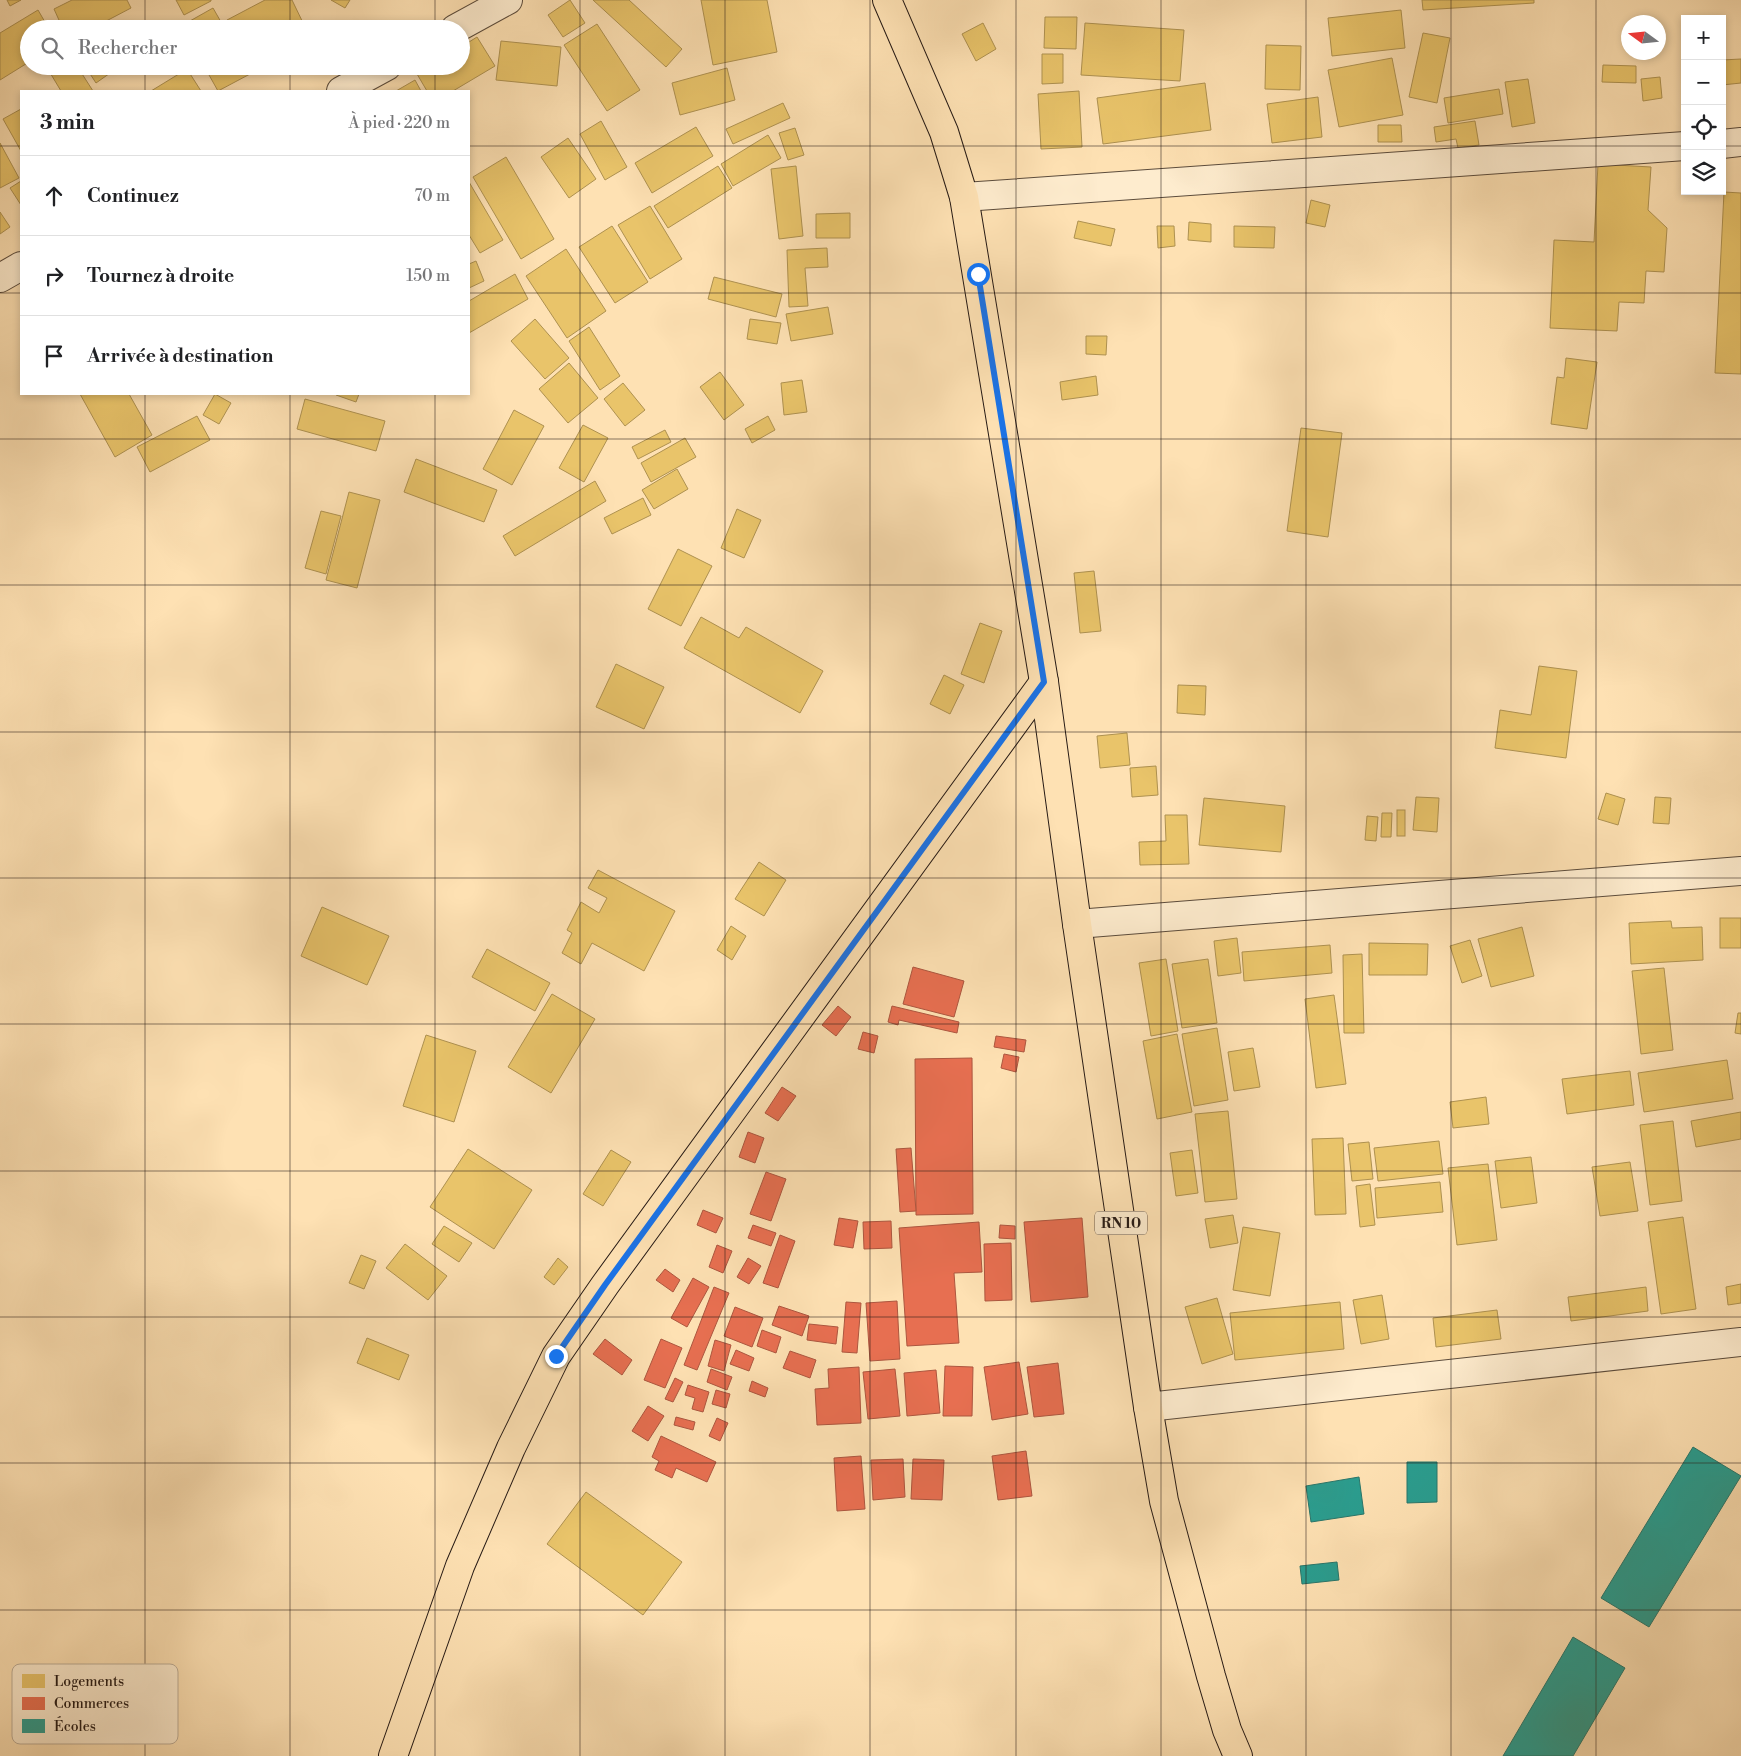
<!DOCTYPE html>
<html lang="fr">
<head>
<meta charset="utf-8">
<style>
  :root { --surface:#fff; --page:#f6f6f6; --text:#202124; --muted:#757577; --line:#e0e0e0 }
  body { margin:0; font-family:"Libre Bodoni",serif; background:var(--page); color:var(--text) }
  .controls { position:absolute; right:15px; top:15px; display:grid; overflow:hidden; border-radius:0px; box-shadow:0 2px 8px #0003 }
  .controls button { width:45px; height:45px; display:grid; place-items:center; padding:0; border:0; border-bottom:1px solid var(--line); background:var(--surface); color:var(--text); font:25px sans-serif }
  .compass { position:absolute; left:1621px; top:15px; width:45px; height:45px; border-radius:50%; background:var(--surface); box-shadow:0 2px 8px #0003; rotate:285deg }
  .stop { position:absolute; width:15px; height:15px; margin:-11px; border:4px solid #1a73e8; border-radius:50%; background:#fff }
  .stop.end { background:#1a73e8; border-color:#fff; box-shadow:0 1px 5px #0008 }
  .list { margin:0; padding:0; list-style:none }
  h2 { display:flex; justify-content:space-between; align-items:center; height:65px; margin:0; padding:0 20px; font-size:21px }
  h2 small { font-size:16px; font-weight:400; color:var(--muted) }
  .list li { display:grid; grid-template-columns:32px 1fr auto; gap:15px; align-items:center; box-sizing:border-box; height:80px; padding:0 20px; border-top:1px solid var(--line) }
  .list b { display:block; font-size:19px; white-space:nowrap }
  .list em { font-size:16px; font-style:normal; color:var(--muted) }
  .icon { flex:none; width:28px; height:28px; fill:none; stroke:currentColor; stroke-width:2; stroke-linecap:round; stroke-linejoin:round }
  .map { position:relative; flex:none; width:1741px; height:1756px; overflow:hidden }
  .search { position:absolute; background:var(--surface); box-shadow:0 2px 8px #0003; left:20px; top:20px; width:450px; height:55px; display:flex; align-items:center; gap:12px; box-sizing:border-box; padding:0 18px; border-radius:28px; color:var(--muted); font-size:19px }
  .panel { position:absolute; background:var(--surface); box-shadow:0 2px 8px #0003; left:20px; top:90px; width:450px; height:305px; border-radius:0px }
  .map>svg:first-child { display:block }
  .homes { fill:#e9c46a; stroke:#ae9150 }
  .shops { fill:#e76f51; stroke:#ad563f }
  .schools { fill:#2a9d8f; stroke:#29766a }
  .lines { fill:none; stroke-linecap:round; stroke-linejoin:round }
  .minor-casing { stroke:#5c4c3c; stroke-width:30 }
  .major-casing { stroke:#261a15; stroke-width:30 }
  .minor { stroke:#feecce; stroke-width:28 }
  .major { stroke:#fee1b3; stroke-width:28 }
  .route { stroke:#1a73e8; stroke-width:6 }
  .grid { fill:none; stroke:#261a15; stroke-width:1; stroke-opacity:0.55 }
  .labels { text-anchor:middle; stroke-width:5; stroke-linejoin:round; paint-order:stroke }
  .shield { fill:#feecce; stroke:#67594c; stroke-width:1 }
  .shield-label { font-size:14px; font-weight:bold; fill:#261a15 }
  .key { fill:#feecce; stroke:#bdad96; stroke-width:1 }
  .key-label { font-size:14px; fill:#261a15 }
</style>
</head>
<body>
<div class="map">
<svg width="1741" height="1756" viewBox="0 0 1741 1756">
  <rect width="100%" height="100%" fill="#fee1b3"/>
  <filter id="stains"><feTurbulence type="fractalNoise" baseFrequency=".004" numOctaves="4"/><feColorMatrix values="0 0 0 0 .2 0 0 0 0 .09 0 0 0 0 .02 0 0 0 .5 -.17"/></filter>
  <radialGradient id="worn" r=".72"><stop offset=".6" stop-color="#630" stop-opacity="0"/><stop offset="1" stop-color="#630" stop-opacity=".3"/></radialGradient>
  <g class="homes">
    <polygon points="7,0 21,0 10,6"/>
    <polygon points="72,0 127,0 131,8 91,29 63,29 54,9"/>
    <polygon points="176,0 211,0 211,1 184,15"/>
    <polygon points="265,0 292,0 306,29 232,29 227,20"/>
    <polygon points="331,0 350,0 345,8"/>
    <polygon points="570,0 585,23 563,37 548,15"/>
    <polygon points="593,0 629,0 682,49 666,67"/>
    <polygon points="701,0 767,0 777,52 713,65"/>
    <polygon points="1422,0 1534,0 1534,3 1423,10"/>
    <polygon points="213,8 225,29 183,29 181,26"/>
    <polygon points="38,10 49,29 29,29 29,62 0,80 0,33"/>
    <polygon points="1401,10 1405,48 1332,56 1328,18"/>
    <polygon points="1045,17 1077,17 1076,49 1044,48"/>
    <polygon points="983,23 996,49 976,61 962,34"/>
    <polygon points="1085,23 1184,30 1180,81 1081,75"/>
    <polygon points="597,24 640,90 607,111 564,45"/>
    <polygon points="1423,33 1450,38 1437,103 1409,97"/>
    <polygon points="477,37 495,66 453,91 427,91 417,74 429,66 461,66 461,47"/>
    <polygon points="501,41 561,47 557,86 496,80"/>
    <polygon points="1266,45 1301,46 1300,90 1265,89"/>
    <polygon points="1042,54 1063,54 1063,83 1042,84"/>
    <polygon points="1392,58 1403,115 1339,127 1328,70"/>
    <polygon points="1741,59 1741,83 1722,85 1722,60"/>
    <polygon points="1603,65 1636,66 1636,83 1602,82"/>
    <polygon points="46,66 77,66 93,91 61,91"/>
    <polygon points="85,66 109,66 113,71 96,83"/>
    <polygon points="204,66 246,66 250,74 218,91"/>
    <polygon points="250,66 268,66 254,73"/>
    <polygon points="727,68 735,100 680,115 672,83"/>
    <polygon points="187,69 201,91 151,91"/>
    <polygon points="1660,77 1662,98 1643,101 1641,79"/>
    <polygon points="1528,79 1535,123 1512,127 1505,82"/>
    <polygon points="415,80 421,91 396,91"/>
    <polygon points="1205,83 1211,130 1103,144 1097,98"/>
    <polygon points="1499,89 1503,114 1448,123 1444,98"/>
    <polygon points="1079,91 1082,147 1041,149 1038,94"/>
    <polygon points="1318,97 1322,137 1272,143 1267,104"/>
    <polygon points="783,103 790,118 733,144 726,129"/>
    <polygon points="21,109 21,151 3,119"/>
    <polygon points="601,121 627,167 605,180 580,134"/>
    <polygon points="1475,121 1479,145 1458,148 1456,139 1436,142 1434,127"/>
    <polygon points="1378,125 1401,125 1402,142 1378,142"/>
    <polygon points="696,127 713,156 652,193 635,163"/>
    <polygon points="795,128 804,155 788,160 779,133"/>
    <polygon points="768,135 781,158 733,186 721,164"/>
    <polygon points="568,138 596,179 569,198 541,157"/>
    <polygon points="0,143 19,178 0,188"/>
    <polygon points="506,157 554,239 521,259 473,177"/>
    <polygon points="1598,164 1651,167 1648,210 1667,228 1664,272 1646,271 1644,303 1619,302 1617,331 1550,328 1554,240 1594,242"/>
    <polygon points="718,166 732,188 668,228 654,206"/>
    <polygon points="796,166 803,236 779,239 771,169"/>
    <polygon points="21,181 21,205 10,188"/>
    <polygon points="469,182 503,240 480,253 469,235"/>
    <polygon points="1724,192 1741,193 1741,374 1715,373"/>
    <polygon points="1311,200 1330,205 1325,227 1306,223"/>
    <polygon points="650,206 682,259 650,279 618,225"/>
    <polygon points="0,212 10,227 0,234"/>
    <polygon points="850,213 850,238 816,238 816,214"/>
    <polygon points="1078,221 1115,229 1111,246 1074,238"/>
    <polygon points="1189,222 1211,224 1211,242 1188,240"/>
    <polygon points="612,226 648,282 615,303 579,247"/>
    <polygon points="1157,226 1174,226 1175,246 1158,248"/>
    <polygon points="1234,226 1275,227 1274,248 1234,247"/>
    <polygon points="827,248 828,267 805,268 808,306 789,307 787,250"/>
    <polygon points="566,249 606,311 567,338 526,276"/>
    <polygon points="476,261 484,281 469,288 469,264"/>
    <polygon points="515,274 528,299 469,333 469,301"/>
    <polygon points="714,277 782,294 776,317 708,299"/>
    <polygon points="828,307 833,334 791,341 786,314"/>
    <polygon points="535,319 569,358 545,379 511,341"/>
    <polygon points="750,319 781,323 777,344 747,339"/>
    <polygon points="589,327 620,376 600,390 569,341"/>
    <polygon points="1086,336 1107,336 1106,355 1086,354"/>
    <polygon points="1566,358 1597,362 1587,429 1551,424 1557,377 1564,378"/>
    <polygon points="569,363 598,398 568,423 539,389"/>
    <polygon points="720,372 744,405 724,420 700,387"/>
    <polygon points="1096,376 1098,395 1062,400 1060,382"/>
    <polygon points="802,380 807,412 784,415 781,383"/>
    <polygon points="623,383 645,410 625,426 604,399"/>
    <polygon points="80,394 129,394 152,435 115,457"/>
    <polygon points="215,394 231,403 219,424 203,415"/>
    <polygon points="337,394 359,394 356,402 336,395"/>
    <polygon points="305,399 385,421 376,451 297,429"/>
    <polygon points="514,410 544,426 512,485 483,469"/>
    <polygon points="197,416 210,440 150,472 137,447"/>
    <polygon points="768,416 775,430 752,443 745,429"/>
    <polygon points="583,425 608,438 584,482 559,468"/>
    <polygon points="1301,428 1342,433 1328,537 1287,531"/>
    <polygon points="665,430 671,442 638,459 632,447"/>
    <polygon points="685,438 696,457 651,482 641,463"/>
    <polygon points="416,459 497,490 484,522 404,492"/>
    <polygon points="677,469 688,489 654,509 642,490"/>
    <polygon points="595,481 606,501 515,556 503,536"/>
    <polygon points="349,492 380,500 357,588 326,580"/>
    <polygon points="643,498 651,515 612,534 604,518"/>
    <polygon points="737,509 761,520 744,558 721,548"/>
    <polygon points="321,511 341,516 326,574 305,568"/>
    <polygon points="678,549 712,566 681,626 648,609"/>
    <polygon points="1094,571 1101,631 1080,633 1074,573"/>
    <polygon points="701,617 739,638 746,627 823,671 800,713 684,648"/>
    <polygon points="980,623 1002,631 984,683 961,674"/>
    <polygon points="616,664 664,687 644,729 596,707"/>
    <polygon points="1539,666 1577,671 1566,758 1495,748 1500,710 1531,715"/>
    <polygon points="944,675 964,685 950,714 930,704"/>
    <polygon points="1178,685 1206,686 1205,715 1177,713"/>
    <polygon points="1127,733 1130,765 1100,768 1097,736"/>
    <polygon points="1156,766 1158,795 1132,797 1130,768"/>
    <polygon points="1606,793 1625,799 1618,825 1598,819"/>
    <polygon points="1416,797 1439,798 1437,832 1413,830"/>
    <polygon points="1655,797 1671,798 1669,824 1653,823"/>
    <polygon points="1204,798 1285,806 1281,852 1199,845"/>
    <rect x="1397" y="810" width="8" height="26"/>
    <polygon points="1382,813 1392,813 1391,837 1381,837"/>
    <polygon points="1165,815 1187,815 1189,864 1140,865 1139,842 1166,841"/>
    <polygon points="1367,816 1378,817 1376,841 1365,840"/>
    <polygon points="759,862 786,880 764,916 735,899"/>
    <polygon points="598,870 675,911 644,971 592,943 581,964 562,953 572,933 567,930 581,902 599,913 607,898 588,888"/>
    <polygon points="322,907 389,936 367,985 301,956"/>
    <rect x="1720" y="918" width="21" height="30"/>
    <polygon points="1671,921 1672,928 1702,927 1703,960 1631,964 1629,923"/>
    <polygon points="731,926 746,936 732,960 717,950"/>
    <polygon points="1522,927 1534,976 1491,987 1478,939"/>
    <polygon points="1237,938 1241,973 1218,976 1214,941"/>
    <polygon points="1470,940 1482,976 1462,983 1450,946"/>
    <polygon points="1369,943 1428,944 1427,975 1369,975"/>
    <polygon points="1330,945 1332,973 1244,981 1242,952"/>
    <polygon points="487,949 550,983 535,1011 472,977"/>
    <polygon points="1362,954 1364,1033 1344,1033 1343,955"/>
    <polygon points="1166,959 1178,1031 1151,1036 1139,963"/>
    <polygon points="1208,959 1217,1023 1182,1028 1172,964"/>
    <polygon points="1664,968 1673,1050 1641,1054 1632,971"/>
    <polygon points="552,994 595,1019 551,1093 508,1067"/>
    <polygon points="1334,995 1346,1084 1316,1088 1305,999"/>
    <polygon points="1738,1013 1741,1013 1741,1034 1735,1033"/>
    <polygon points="1217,1028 1228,1100 1194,1106 1182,1034"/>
    <polygon points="1177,1034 1192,1112 1157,1119 1143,1041"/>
    <polygon points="426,1035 476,1051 454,1122 403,1106"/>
    <polygon points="1253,1048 1260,1087 1234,1091 1228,1052"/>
    <polygon points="1727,1060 1733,1099 1644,1112 1638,1073"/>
    <polygon points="1630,1071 1634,1105 1567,1114 1562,1079"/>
    <polygon points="1486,1097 1489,1124 1453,1128 1450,1102"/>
    <polygon points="1228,1111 1237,1199 1205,1202 1195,1114"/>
    <polygon points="1741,1112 1741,1139 1696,1147 1691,1121"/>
    <polygon points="1673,1121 1682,1201 1650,1205 1640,1125"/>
    <polygon points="1343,1138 1346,1214 1315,1215 1312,1139"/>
    <polygon points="1439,1141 1443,1174 1378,1181 1374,1148"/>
    <polygon points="1369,1142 1373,1179 1352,1181 1348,1144"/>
    <polygon points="468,1149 532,1190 494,1249 430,1207"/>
    <polygon points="611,1150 631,1162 603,1206 583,1194"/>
    <polygon points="1192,1150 1198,1193 1176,1196 1170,1153"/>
    <polygon points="1531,1157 1537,1203 1501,1208 1495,1161"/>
    <polygon points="1630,1162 1638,1211 1600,1216 1592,1167"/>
    <polygon points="1488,1164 1497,1240 1457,1245 1448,1168"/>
    <polygon points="1440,1182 1443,1212 1377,1218 1375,1188"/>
    <polygon points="1370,1184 1375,1225 1360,1227 1356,1186"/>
    <polygon points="1233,1215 1238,1243 1210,1248 1205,1219"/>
    <polygon points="1683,1217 1696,1309 1661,1314 1648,1222"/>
    <polygon points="444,1226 472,1243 459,1262 432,1244"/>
    <polygon points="1243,1227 1280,1233 1270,1296 1233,1290"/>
    <polygon points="405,1244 447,1276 428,1300 386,1268"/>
    <polygon points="361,1255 376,1261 364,1289 349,1283"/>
    <polygon points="558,1258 568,1267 554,1285 544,1277"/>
    <polygon points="1741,1284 1741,1303 1728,1305 1726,1287"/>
    <polygon points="1646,1287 1648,1311 1571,1321 1568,1297"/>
    <polygon points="1382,1295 1389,1339 1361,1344 1353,1300"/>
    <polygon points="1217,1298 1233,1354 1202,1364 1185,1307"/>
    <polygon points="1340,1302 1344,1349 1235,1360 1230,1313"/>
    <polygon points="1497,1310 1501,1339 1436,1347 1433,1318"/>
    <polygon points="367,1338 409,1355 399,1380 357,1363"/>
    <polygon points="586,1492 682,1562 643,1615 547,1544"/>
  </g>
  <g class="shops">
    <polygon points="913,967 964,981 954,1017 903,1004"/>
    <polygon points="838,1006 851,1017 836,1036 822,1025"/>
    <polygon points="892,1006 959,1022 957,1033 899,1020 898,1025 888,1022"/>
    <polygon points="863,1032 878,1036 874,1053 858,1049"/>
    <polygon points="996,1036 1026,1040 1024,1052 994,1047"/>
    <polygon points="1004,1054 1019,1057 1016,1072 1001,1068"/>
    <polygon points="972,1058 973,1214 916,1215 915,1059"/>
    <polygon points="782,1087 796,1096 778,1121 765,1113"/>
    <polygon points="748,1132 764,1138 755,1163 739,1157"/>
    <polygon points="911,1148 916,1211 900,1212 896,1149"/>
    <polygon points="766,1172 786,1179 771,1221 750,1214"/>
    <polygon points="703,1210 723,1218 716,1233 697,1225"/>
    <polygon points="839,1218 858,1221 853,1248 834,1245"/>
    <polygon points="1082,1218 1088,1297 1031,1302 1024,1222"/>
    <polygon points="891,1221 892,1248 864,1249 863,1222"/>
    <polygon points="979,1222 982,1272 954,1273 959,1343 907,1346 899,1228"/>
    <polygon points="753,1225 776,1233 771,1246 748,1238"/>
    <polygon points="1000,1225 1015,1226 1015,1239 999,1238"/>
    <polygon points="780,1235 795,1241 778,1288 763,1283"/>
    <polygon points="1011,1243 1012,1300 985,1301 984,1244"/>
    <polygon points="717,1245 732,1251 723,1273 709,1267"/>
    <polygon points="748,1258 761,1266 749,1284 737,1277"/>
    <polygon points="665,1269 680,1280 673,1292 656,1280"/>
    <polygon points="693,1278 709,1287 687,1327 671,1318"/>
    <polygon points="714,1287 729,1293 697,1370 684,1365"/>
    <polygon points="897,1301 900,1359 870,1361 866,1303"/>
    <polygon points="846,1302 861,1303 857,1353 842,1352"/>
    <polygon points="779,1306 809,1316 802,1336 772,1325"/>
    <polygon points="735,1307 763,1318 752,1347 724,1336"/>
    <polygon points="809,1324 838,1327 836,1344 807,1340"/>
    <polygon points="762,1330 781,1337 776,1353 757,1346"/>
    <polygon points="605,1339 632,1360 622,1375 593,1354"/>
    <polygon points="661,1339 682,1348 665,1388 644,1380"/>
    <polygon points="715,1340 731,1345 724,1371 708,1366"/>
    <polygon points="736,1350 754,1358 749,1371 730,1364"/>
    <polygon points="790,1351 816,1360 810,1378 783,1368"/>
    <polygon points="1019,1362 1028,1414 992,1420 984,1367"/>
    <polygon points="1058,1363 1064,1414 1034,1417 1027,1367"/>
    <polygon points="945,1366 973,1367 972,1416 943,1416"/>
    <polygon points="859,1367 861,1423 817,1425 815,1389 829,1388 828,1369"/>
    <polygon points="711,1369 732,1377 727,1390 707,1382"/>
    <polygon points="895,1369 900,1416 868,1419 863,1372"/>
    <polygon points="936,1370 940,1413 907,1416 904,1373"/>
    <polygon points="675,1378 683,1382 673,1402 665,1399"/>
    <polygon points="752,1381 768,1388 765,1397 749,1391"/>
    <polygon points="688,1385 709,1392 703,1412 692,1409 695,1398 685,1395"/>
    <polygon points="716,1390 730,1394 726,1408 712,1404"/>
    <polygon points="648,1406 664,1416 648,1441 632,1431"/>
    <polygon points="676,1417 695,1422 693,1430 674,1425"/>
    <polygon points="717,1418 728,1423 720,1441 709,1436"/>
    <polygon points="661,1436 716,1462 707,1482 676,1468 672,1478 655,1470 659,1461 652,1457"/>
    <polygon points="1026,1451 1032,1496 998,1500 992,1456"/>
    <polygon points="861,1456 865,1509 837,1511 834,1458"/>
    <polygon points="903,1459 905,1497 873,1500 871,1460"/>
    <polygon points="913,1459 944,1460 942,1500 911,1499"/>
  </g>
  <g class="schools">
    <polygon points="1693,1447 1741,1476 1649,1627 1601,1598"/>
    <polygon points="1407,1462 1437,1462 1437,1502 1407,1503"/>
    <polygon points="1359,1477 1364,1514 1311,1522 1306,1486"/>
    <polygon points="1337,1562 1339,1580 1302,1584 1300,1566"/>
    <polygon points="1573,1637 1625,1668 1573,1756 1503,1756"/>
  </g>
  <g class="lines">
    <defs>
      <g id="minor">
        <polyline points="455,29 508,0"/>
        <polyline points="341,91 387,66"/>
        <polyline points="1722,144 1741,142"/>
        <polyline points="964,197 1685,146"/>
        <polyline points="0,278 21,266"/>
        <polyline points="1077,924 1741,871"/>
        <polyline points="1148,1407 1741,1342"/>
      </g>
      <g id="major">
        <polyline points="887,0 944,132 964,197 1044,682 1077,924 1148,1407 1164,1501 1211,1676 1227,1730 1238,1756"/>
        <polyline points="393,1756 460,1566 511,1448 556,1356 605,1285 1044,682"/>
      </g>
    </defs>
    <use href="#minor" class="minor-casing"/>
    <use href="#major" class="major-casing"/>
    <use href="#minor" class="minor"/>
    <use href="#major" class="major"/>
  </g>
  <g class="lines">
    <polyline class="route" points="556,1356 605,1285 1044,682 978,274"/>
  </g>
  <path class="grid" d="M145,0V29M290,0V29M435,0V29M580,0V1756M725,0V1756M870,0V1756M1016,0V1756M1161,0V1756M1306,0V1756M1451,0V1756M1596,0V1756M145,66V91M290,66V91M435,66V91M0,146H21M469,146H1685M1722,146H1741M0,293H21M469,293H1741M145,394V1756M290,394V1756M435,394V1756M0,439H1741M0,585H1741M0,732H1741M0,878H1741M0,1024H1741M0,1171H1741M0,1317H1741M0,1463H1741M0,1610H1741"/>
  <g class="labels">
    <rect class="shield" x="1095" y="1211.5" width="52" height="23" rx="4"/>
    <g class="shield-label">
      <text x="1121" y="1228">RN 10</text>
    </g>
  </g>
  <rect x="12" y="1664" width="166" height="80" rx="8" class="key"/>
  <rect x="22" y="1674" width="23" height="14" fill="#e9c46a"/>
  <rect x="22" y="1697" width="23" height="13" fill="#e76f51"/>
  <rect x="22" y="1719" width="23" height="14" fill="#2a9d8f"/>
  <g class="key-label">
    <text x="54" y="1686">Logements</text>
    <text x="54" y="1708">Commerces</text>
    <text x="54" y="1731">Écoles</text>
  </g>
  <rect width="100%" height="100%" filter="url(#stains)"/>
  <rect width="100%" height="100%" fill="url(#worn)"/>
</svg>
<div class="controls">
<button>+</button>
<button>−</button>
<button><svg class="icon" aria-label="locate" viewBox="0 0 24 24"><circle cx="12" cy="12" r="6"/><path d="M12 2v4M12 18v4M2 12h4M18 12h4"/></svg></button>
<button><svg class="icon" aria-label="layers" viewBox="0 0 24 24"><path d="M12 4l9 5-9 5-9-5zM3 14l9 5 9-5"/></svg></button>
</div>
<svg class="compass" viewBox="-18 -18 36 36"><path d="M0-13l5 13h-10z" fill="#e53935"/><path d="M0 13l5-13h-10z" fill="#757577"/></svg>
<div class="stop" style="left:978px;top:274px"></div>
<div class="stop end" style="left:556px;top:1356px"></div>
<div class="search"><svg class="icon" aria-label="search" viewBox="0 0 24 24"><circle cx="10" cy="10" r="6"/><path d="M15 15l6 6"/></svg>Rechercher</div>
<section class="panel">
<h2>3 min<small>À pied · 220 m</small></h2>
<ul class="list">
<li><svg class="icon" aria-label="ahead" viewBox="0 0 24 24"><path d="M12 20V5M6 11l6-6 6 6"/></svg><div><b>Continuez</b></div><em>70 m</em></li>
<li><svg class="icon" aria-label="right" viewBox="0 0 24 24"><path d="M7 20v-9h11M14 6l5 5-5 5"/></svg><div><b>Tournez à droite</b></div><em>150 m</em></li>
<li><svg class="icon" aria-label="arrive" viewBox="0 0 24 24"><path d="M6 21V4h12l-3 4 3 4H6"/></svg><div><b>Arrivée à destination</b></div></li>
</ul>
</section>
</div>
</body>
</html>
